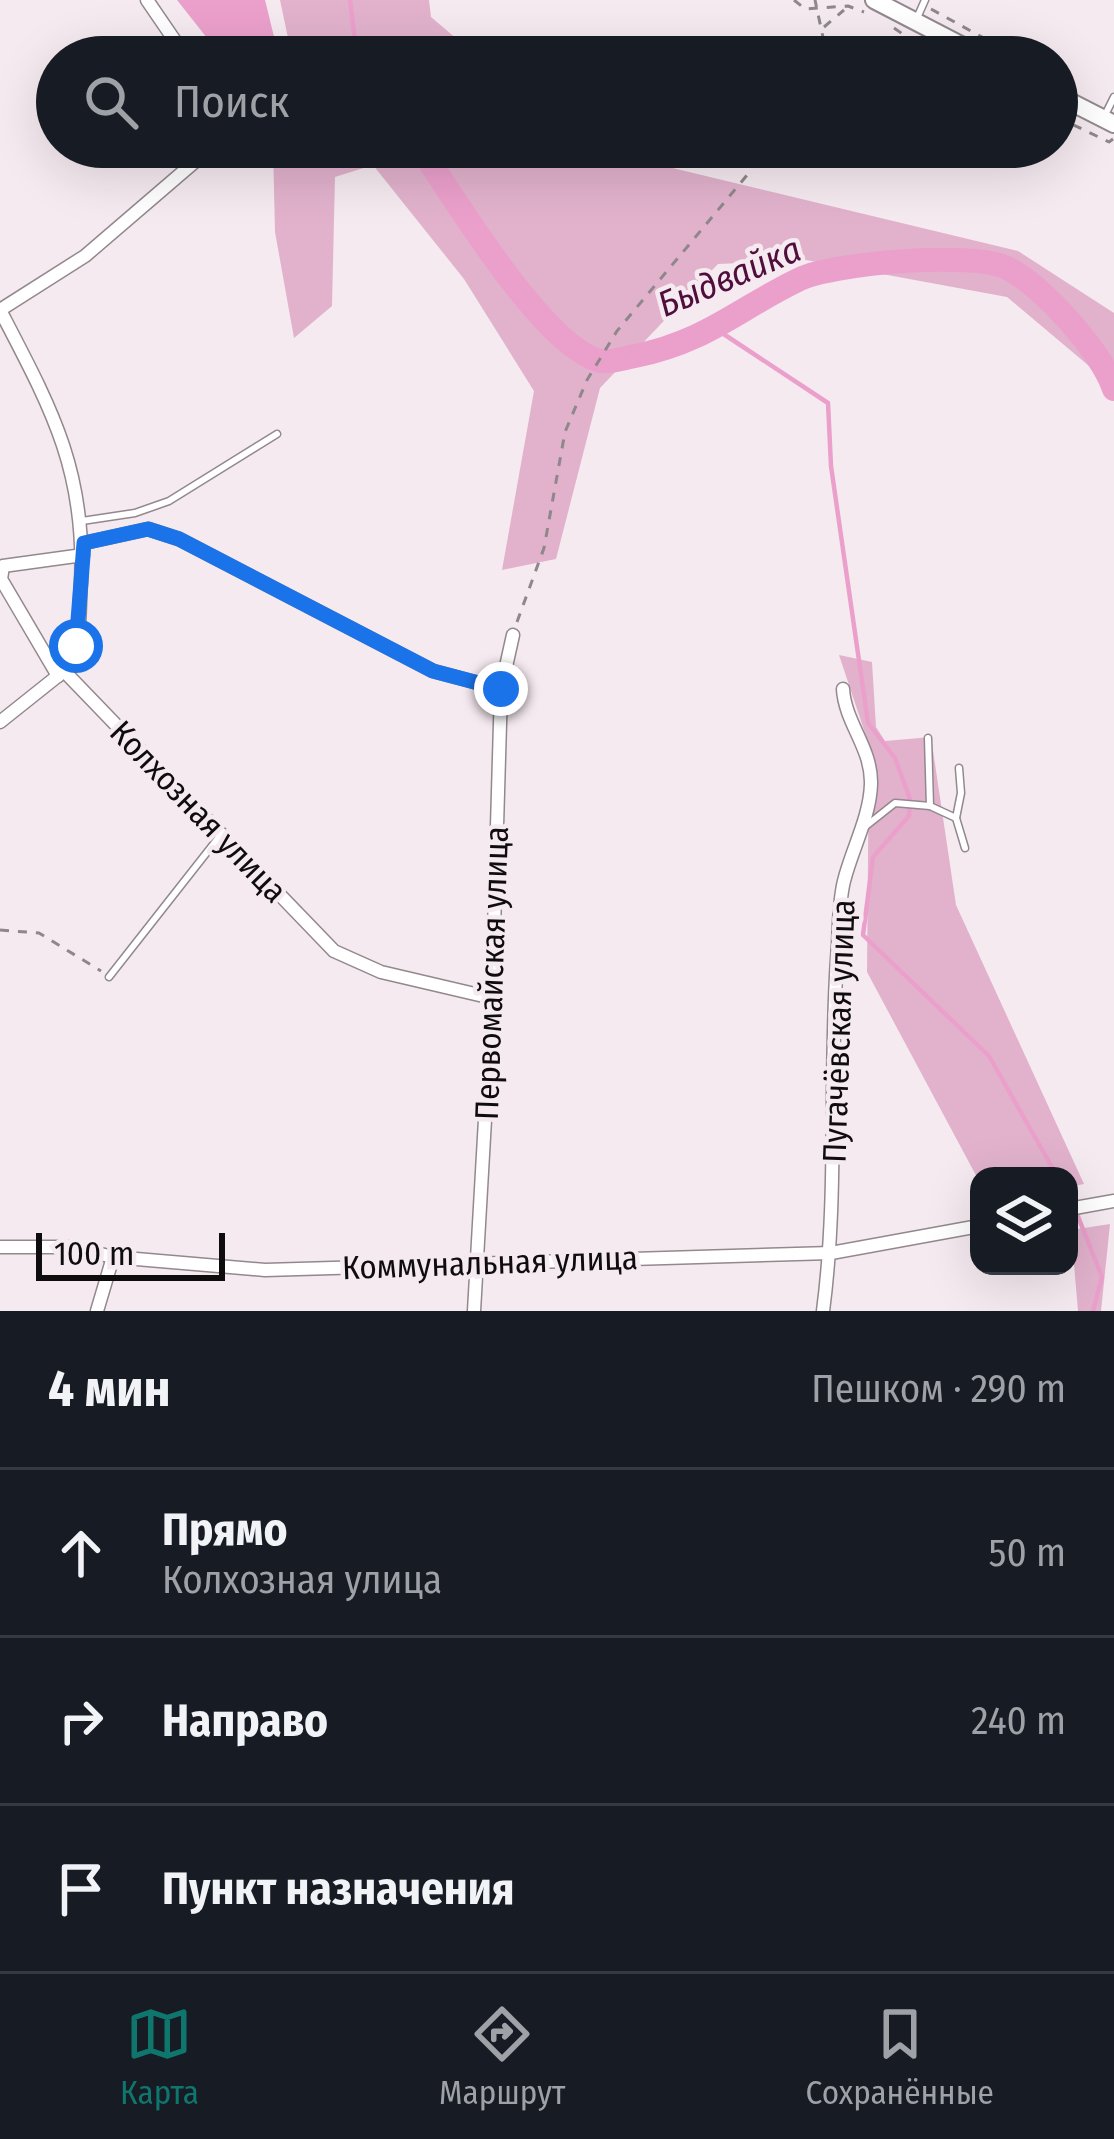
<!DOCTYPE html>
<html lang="ru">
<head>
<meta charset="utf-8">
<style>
  :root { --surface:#171b24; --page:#242831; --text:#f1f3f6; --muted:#9ea1a6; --line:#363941; --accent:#0f766e }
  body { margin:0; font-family:"Fira Sans Condensed",sans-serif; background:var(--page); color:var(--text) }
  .controls { position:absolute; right:36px; bottom:36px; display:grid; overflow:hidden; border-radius:24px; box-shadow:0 12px 48px #0002 }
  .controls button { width:108px; height:108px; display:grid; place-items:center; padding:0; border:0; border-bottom:3px solid var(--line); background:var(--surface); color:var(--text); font:60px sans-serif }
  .scale { position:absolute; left:36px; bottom:30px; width:189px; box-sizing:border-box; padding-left:12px; border:6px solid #0f0c0e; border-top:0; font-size:33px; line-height:42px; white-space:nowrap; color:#0f0c0e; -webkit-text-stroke:9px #f5eaf0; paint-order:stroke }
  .stop { position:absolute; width:36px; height:36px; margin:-27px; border:9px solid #1a73e8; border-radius:50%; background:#fff }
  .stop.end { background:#1a73e8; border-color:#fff; box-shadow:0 3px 12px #0008 }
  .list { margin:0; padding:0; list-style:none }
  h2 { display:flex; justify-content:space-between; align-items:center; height:156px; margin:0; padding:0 48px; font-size:51px }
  h2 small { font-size:39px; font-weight:400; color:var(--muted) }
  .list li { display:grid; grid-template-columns:78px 1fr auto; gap:36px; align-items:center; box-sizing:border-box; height:168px; padding:0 48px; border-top:3px solid var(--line) }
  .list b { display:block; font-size:45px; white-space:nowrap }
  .list p { margin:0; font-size:39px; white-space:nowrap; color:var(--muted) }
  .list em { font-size:39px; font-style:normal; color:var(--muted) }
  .icon { flex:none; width:66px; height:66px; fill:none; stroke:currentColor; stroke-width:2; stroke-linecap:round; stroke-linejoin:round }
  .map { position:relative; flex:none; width:1114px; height:1311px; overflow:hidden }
  .search { position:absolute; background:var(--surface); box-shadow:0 12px 48px #0002; left:36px; right:36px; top:36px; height:132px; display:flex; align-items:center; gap:30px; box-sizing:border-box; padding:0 42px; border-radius:66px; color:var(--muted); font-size:45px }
  .sheet { height:660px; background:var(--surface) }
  nav { display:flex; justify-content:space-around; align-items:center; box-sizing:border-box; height:168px; border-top:3px solid var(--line); background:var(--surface); font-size:33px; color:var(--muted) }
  nav a { display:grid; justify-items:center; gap:6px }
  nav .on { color:var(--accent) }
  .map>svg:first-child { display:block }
  .green { fill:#e2b2cd }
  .water { fill:#eba0cc }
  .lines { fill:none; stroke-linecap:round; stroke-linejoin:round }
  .stream { stroke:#eba0cc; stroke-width:4.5 }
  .river { stroke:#eba0cc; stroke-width:24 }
  .service-casing { stroke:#92888d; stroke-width:9 }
  .minor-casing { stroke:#92888d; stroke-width:15 }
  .secondary-casing { stroke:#92888d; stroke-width:20 }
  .path { stroke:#8e878b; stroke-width:3; stroke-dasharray:9 9; stroke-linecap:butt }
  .service { stroke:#fff; stroke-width:6 }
  .minor { stroke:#fff; stroke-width:12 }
  .secondary { stroke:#fff; stroke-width:16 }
  .route { stroke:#1a73e8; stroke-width:15 }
  .labels { text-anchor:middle; stroke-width:9; stroke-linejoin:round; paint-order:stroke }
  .street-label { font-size:33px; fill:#0f0c0e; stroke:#f5eaf0 }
  .water-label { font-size:36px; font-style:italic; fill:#4f0e3b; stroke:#f5eaf0 }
</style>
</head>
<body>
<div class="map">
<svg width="1114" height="1311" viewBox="0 0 1114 1311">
  <rect width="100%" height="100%" fill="#f5eaf0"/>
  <g class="green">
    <polygon points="280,0 429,0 431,17 478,57 292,57"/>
    <polygon points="273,147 585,147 1018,251 1114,313 1114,387 1007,297 806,260 718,264 600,388 556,559 502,570 534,391 464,279 373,165 335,177 332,306 294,338 275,232"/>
    <polygon points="839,655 872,662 876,727 885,741 931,737 956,905 1084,1184 1069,1187 1069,1176 979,1176 979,1181 867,972 869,745"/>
    <polygon points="1110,1224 1101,1311 1078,1311 1071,1230"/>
  </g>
  <polygon class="water" points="177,0 265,0 279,57 222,57"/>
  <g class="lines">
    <g class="stream">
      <polyline points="350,0 357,57"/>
      <polyline points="716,329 828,403 831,466 868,723 895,758 910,799 909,816 873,857 863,935 989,1056 1057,1176"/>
      <polyline points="1077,1214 1102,1277 1093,1311"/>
    </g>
    <path class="river" d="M420,147C454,198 543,346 600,361C610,363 624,358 635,356C706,342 739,308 800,279C834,263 973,251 1007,268C1042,285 1102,352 1114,389"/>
    <defs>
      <g id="service">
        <polyline points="917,18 925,0"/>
        <polyline points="1105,115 1114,97"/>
        <polyline points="82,521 135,513 169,501 277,434"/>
        <polyline points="930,806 956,818 965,848"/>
        <polyline points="956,818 961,793 959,768"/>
        <polyline points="866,826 895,803 930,806 928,738"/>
        <polyline points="109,977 219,837"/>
      </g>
      <g id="minor">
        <polyline points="147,0 186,57"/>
        <polyline points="84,543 148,529 179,539 433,671 501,689"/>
        <polyline points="64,671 334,951 381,972 492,998"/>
        <polyline points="58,676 1,579 3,566 83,555"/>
        <path d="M0,722L64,671L73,657C81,634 79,608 81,583C86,470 51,408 0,310L85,256L212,147"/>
        <polyline points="1069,1209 1114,1201"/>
        <polyline points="0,1247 72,1247 113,1257 265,1270 831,1253 979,1226"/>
        <polyline points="97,1311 113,1257"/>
        <polyline points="474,1311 492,998 501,689 513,635"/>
        <path d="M823,1311C839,1190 828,1067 838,945C839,924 839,901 844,881C852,849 870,817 871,784C872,748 845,723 843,689"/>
      </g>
      <g id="secondary">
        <polyline points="874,0 984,57"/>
        <polyline points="1057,95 1114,124"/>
      </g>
    </defs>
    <use href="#service" class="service-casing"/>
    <use href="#minor" class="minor-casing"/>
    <use href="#secondary" class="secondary-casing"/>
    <g class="path">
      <polyline points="794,0 805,9 848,6 864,12"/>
      <polyline points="931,9 1018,57"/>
      <polyline points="824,27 844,10"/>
      <polyline points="894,28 936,57"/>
      <polyline points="814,57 824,42 815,0"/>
      <polyline points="1057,117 1109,142 1113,139"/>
      <polyline points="517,622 544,548 565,432 587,380 617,331 748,174 760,147"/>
      <polyline points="0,930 39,933 101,971"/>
    </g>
    <use href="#service" class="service"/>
    <use href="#minor" class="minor"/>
    <use href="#secondary" class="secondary"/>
  </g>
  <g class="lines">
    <polyline class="route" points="76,646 84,543 148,529 179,539 433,671 501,689"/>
  </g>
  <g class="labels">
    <g class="street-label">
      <text transform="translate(199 811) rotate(46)" y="12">Колхозная улица</text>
      <text transform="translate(491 973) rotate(-88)" y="12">Первомайская улица</text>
      <text transform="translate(838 1031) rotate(-88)" y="12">Пугачёвская улица</text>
      <text transform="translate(490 1262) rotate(-2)" y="12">Коммунальная улица</text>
    </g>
    <g class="water-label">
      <text transform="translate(729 276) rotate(-23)" y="13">Быдвайка</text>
    </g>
  </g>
</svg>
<div class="controls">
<button><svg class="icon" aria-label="layers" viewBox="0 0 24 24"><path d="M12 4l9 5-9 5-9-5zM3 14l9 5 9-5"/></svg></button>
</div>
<div class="scale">100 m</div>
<div class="stop" style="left:76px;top:646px"></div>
<div class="stop end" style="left:501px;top:689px"></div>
<div class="search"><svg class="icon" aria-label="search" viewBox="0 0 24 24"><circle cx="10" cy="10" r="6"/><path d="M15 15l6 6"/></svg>Поиск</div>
</div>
<section class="sheet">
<h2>4 мин<small>Пешком · 290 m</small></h2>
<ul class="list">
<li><svg class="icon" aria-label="ahead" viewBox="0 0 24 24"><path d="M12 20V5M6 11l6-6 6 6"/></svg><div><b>Прямо</b><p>Колхозная улица</p></div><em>50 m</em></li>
<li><svg class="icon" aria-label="right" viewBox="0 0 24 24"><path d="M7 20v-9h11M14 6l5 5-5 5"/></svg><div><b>Направо</b></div><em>240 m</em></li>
<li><svg class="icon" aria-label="arrive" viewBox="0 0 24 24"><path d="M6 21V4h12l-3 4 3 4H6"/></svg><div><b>Пункт назначения</b></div></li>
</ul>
</section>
<nav>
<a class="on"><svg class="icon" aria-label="map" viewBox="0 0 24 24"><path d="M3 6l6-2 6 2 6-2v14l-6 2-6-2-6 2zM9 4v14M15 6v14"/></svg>Карта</a>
<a><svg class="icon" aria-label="directions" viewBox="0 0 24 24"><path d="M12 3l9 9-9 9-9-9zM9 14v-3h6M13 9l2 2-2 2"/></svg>Маршрут</a>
<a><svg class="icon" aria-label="saved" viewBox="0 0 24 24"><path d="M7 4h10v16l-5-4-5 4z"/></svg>Сохранённые</a>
</nav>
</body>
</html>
